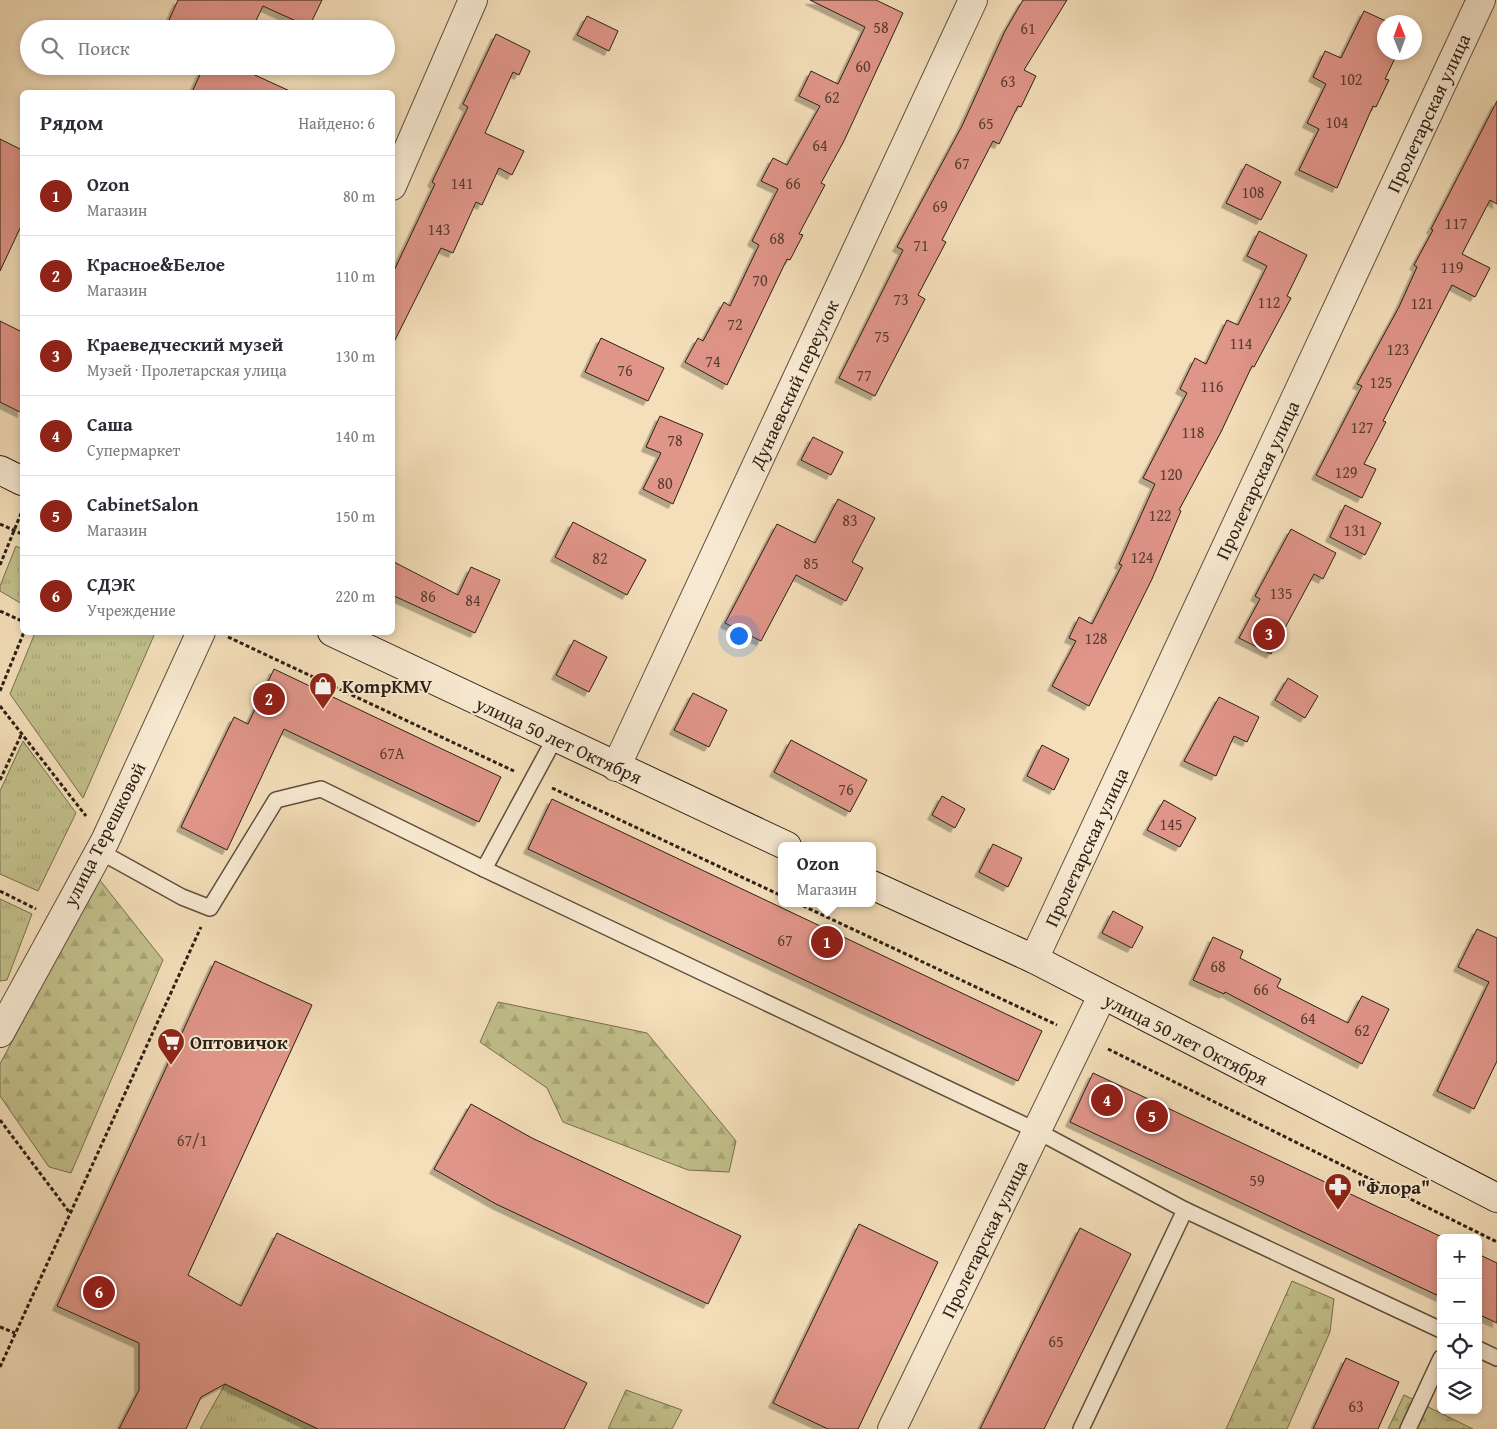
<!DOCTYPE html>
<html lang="ru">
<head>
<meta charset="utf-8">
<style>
  :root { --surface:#fff; --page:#f7f7f7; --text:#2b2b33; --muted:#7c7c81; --line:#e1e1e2; --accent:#8f2418 }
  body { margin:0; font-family:"Gentium Book Plus",serif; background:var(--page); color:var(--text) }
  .controls { position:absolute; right:15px; bottom:15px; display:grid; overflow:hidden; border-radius:8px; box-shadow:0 2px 8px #0003 }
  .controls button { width:45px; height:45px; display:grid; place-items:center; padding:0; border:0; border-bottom:1px solid var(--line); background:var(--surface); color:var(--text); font:25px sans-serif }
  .compass { position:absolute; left:1377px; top:15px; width:45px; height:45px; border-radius:50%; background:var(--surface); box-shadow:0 2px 8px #0003; rotate:359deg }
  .you { position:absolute; left:738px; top:635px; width:18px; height:18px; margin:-12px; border:4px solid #fff; border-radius:50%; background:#1a73e8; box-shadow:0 0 0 8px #1a73e833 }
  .badge { display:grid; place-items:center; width:32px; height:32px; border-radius:50%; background:var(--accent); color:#fff; font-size:16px; font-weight:700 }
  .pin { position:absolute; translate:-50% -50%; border:2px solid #fff; box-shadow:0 1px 5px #0006 }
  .popup { position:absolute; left:778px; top:842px; width:98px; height:65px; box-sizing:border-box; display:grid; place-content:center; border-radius:8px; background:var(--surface); filter:drop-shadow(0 1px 4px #0005); font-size:16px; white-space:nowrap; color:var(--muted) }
  .popup b { font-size:19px; color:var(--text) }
  .popup::after { content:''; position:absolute; left:50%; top:100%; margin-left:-10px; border:10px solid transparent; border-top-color:var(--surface) }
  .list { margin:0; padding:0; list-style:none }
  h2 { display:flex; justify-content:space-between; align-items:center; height:65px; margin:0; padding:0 20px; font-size:21px }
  h2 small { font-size:16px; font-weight:400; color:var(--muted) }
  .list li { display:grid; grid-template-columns:32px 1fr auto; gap:15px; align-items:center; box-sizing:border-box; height:80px; padding:0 20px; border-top:1px solid var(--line) }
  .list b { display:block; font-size:19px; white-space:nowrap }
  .list p { margin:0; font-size:16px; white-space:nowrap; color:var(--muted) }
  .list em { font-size:16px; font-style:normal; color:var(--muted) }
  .icon { flex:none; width:28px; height:28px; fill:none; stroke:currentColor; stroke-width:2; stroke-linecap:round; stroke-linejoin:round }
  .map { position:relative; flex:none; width:1497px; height:1429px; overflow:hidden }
  .search { position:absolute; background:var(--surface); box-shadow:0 2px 8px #0003; left:20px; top:20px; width:375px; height:55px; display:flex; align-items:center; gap:12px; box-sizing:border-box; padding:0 18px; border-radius:28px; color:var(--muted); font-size:19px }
  .panel { position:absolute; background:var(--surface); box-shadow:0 2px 8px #0003; left:20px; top:90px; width:375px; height:545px; border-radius:8px }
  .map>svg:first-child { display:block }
  .grass { fill:url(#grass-tufts); stroke:#767050 }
  .forest { fill:url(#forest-firs); stroke:#767050 }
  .building { fill:#e09589; stroke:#2b1f14; filter:url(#shadow) }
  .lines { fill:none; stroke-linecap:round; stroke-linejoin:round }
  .service-casing { stroke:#5d4f3e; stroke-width:18 }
  .minor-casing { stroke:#5d4f3e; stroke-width:30 }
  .secondary-casing { stroke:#2b1f14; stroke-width:30 }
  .path { stroke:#2b1f14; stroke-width:3; stroke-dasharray:4 2.5; stroke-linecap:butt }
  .service { stroke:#f8ead2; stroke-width:15 }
  .minor { stroke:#f8ead2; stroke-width:28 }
  .secondary { stroke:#f8ead2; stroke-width:28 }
  .labels { text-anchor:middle; stroke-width:4; stroke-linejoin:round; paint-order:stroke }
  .number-label { font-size:16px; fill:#583c31 }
  .street-label { font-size:19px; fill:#2b1f14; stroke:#f8ead2 }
  .poi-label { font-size:19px; font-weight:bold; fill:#2b1f14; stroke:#f8ead2; text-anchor:start }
</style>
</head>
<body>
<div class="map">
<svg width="1497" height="1429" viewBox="0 0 1497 1429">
  <defs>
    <pattern id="grass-tufts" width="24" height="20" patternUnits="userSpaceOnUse" patternTransform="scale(1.25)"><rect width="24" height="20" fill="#c2c08b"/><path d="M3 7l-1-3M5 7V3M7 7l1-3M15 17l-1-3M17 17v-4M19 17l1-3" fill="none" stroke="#a7a577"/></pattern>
    <pattern id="forest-firs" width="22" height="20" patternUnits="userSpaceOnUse" patternTransform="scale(1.25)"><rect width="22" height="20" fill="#c2c08b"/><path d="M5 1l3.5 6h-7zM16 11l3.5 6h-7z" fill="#a7a577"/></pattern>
    <filter id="shadow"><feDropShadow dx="-4.5" dy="4.5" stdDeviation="0" flood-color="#0004"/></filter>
  </defs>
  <rect width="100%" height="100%" fill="#f4dfba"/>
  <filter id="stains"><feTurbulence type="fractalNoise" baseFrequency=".004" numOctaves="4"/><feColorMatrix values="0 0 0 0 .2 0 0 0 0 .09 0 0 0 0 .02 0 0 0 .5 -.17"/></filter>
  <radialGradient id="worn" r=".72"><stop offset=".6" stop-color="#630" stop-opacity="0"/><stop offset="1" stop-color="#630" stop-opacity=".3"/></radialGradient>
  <g class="grass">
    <polygon points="16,546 22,549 22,604 0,591 0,586"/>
    <polygon points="35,633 155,633 83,798 10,694"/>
    <polygon points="23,741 76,813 38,891 0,874 0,791"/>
    <polygon points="0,899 32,914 7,980 0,981"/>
    <polygon points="225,1384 318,1429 200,1429"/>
  </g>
  <g class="forest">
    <polygon points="99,879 163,960 71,1173 49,1167 0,1096 0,1064"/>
    <polygon points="498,1002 647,1033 736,1141 729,1172 688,1170 563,1122 547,1088 480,1042"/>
    <polygon points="1292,1281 1334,1299 1330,1332 1287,1429 1226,1429"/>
    <polygon points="626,1390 682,1410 672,1429 608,1429"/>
    <polygon points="1404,1395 1473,1429 1388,1429"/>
  </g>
  <g class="building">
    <polygon points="178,0 322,0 309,27 263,6 252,29 165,29"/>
    <polygon points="810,0 876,0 903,13 844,141 821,183 825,185 799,234 803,235 790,260 787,259 727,385 685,362 698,338 703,341 724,302 730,306 759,245 752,241 778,189 761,181 773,158 787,165 820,106 799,96 811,71 838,84 865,27"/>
    <polygon points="1023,0 1067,0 1024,70 1036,76 1021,107 1018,106 999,144 993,141 942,240 946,242 918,295 925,299 875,396 839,378 903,250 897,247 962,126 1005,31"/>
    <polygon points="1364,11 1388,22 1384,22 1384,52 1398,52 1385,79 1389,80 1376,107 1373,106 1337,188 1299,170 1319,129 1307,123 1326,84 1313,77 1325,51 1341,58"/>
    <polygon points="587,16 618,31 609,51 577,35"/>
    <polygon points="496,34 530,51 519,75 513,72 485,133 524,151 512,175 499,168 482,205 476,202 453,253 441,248 392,346 392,275 435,184 432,182 468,107 463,104"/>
    <polygon points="204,66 235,66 292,92 192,92"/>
    <polygon points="1497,101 1497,204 1490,200 1462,254 1490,268 1475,297 1452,285 1383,421 1386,422 1364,464 1376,469 1362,498 1316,475 1362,386 1357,384 1399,307 1417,267 1414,265 1433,230 1431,229"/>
    <polygon points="0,139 22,150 22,224 0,271"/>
    <polygon points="1246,164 1281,182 1261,220 1226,203"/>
    <polygon points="1259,231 1307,255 1287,296 1291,298 1254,367 1252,366 1221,432 1179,510 1181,511 1152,579 1089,706 1052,686 1076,641 1069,638 1079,617 1092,624 1122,565 1119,564 1155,484 1143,478 1187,393 1180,389 1195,358 1206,364 1227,320 1238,325 1267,266 1247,256"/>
    <polygon points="0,321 22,332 22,413 0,402"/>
    <polygon points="601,338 664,368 648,401 585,372"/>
    <polygon points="660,416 703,434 673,504 643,489 661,453 646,447"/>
    <polygon points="813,437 843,452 831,475 801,460"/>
    <polygon points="838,499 875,518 852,562 863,568 846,601 796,575 761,641 725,623 777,524 815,543"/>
    <polygon points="1345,505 1381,523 1365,555 1330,537"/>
    <polygon points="573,522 646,560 627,595 555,557"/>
    <polygon points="1291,529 1336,553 1323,579 1314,574 1271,654 1239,638 1260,599 1255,596"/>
    <polygon points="392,561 458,595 471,567 500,580 475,633 392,595"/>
    <polygon points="574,640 607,657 589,692 556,675"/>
    <polygon points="274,669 501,777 479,822 284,729 227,850 181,827 234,717 248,724"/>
    <polygon points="1288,678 1318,696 1305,718 1275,700"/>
    <polygon points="693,693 727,710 709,747 674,730"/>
    <polygon points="1219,697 1259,717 1247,742 1234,736 1216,776 1184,761"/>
    <polygon points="791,740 867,780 850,812 774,772"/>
    <polygon points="1042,745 1069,759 1054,790 1027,776"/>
    <polygon points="942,796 965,809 955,828 932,815"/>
    <polygon points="552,799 1042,1031 1018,1081 528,849"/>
    <polygon points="1164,800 1196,818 1180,847 1147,830"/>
    <polygon points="993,844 1022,858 1008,887 979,872"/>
    <polygon points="1113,911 1143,927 1132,948 1102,933"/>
    <polygon points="1477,929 1497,938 1497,1061 1474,1109 1437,1091 1489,982 1458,967"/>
    <polygon points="1213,937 1243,951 1240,958 1281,979 1277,987 1348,1023 1362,996 1389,1009 1362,1064 1225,992 1224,994 1193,980"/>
    <polygon points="215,961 312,1005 188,1275 241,1306 277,1233 587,1383 564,1429 318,1429 225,1384 201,1397 186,1429 119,1429 139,1390 139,1343 57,1306"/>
    <polygon points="1093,1073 1444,1238 1441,1238 1441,1297 1070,1122"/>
    <polygon points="471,1104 532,1138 741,1236 708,1304 496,1204 434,1169"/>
    <polygon points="859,1224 938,1262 858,1429 828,1429 773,1403"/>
    <polygon points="1080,1228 1131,1254 1044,1429 980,1429"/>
    <polygon points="1478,1254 1497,1263 1497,1323 1478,1314"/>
    <polygon points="1346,1358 1399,1382 1378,1429 1313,1429"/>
  </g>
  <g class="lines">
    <defs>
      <g id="service">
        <polyline points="99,851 182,897 210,908 276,800 321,789 484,869 1037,1131 1185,1210 1441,1330"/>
        <polyline points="484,869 555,738"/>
        <polyline points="1478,1349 1497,1358"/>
        <polyline points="1081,1429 1185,1210"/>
        <polyline points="1408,1429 1441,1358"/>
      </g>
      <g id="minor">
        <polyline points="392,186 473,0"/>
        <polyline points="616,767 973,0"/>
        <polyline points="1034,959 1481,0"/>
        <polyline points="0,1033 105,841 201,632"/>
        <polyline points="892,1429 1102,996"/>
      </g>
      <g id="secondary">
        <polyline points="0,470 22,481"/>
        <polyline points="332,632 787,846"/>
        <polyline points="872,885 1034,959 1497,1198"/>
      </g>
    </defs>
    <use href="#service" class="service-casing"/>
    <use href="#minor" class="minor-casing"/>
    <use href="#secondary" class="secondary-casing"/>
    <g class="path">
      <polyline points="0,524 22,534"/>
      <polyline points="0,565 22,511"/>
      <polyline points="0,611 22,621"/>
      <polyline points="228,637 514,771"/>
      <polyline points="0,691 24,632"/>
      <polyline points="0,706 86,816"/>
      <polyline points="0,780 22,733"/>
      <polyline points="552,788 782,896"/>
      <polyline points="0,891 36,909"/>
      <polyline points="797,903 1057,1025"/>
      <polyline points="1108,1049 1497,1242"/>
      <polyline points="0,1120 70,1213"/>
      <polyline points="0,1327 15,1333"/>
      <polyline points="0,1367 201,927"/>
    </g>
    <use href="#service" class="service"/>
    <use href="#minor" class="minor"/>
    <use href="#secondary" class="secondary"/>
  </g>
  <defs>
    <symbol id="shop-pin" viewBox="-11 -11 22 30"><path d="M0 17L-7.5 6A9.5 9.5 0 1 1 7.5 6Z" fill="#8f2418" stroke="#f8ead2"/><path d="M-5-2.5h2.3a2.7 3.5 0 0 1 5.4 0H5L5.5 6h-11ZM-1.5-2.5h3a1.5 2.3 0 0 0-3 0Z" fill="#fff"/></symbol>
    <symbol id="supermarket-pin" viewBox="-11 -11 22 30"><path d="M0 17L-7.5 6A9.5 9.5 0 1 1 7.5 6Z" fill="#8f2418" stroke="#f8ead2"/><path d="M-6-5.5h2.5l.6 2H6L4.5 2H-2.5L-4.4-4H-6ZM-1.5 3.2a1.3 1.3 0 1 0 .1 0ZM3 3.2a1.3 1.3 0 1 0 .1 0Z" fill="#fff"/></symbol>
    <symbol id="pharmacy-pin" viewBox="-11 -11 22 30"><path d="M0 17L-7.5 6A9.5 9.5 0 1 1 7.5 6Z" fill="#8f2418" stroke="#f8ead2"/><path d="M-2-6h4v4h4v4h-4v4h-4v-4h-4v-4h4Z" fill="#fff"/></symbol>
  </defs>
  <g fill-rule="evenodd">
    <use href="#shop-pin" x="307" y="670" width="32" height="43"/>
    <use href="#supermarket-pin" x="155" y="1026" width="32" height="43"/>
    <use href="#pharmacy-pin" x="1322" y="1171" width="32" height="43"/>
  </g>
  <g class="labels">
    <g class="number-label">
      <text x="881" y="33">58</text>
      <text x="1028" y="34">61</text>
      <text x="863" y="72">60</text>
      <text x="1351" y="85">102</text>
      <text x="1008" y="87">63</text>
      <text x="832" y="103">62</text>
      <text x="1337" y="128">104</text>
      <text x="986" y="129">65</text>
      <text x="820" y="151">64</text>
      <text x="962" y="169">67</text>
      <text x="462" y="189">141</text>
      <text x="793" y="189">66</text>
      <text x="1253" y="198">108</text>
      <text x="940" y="212">69</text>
      <text x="1456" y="229">117</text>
      <text x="439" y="235">143</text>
      <text x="777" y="244">68</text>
      <text x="921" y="251">71</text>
      <text x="1452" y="273">119</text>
      <text x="760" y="286">70</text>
      <text x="901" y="305">73</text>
      <text x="1269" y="308">112</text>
      <text x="1422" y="309">121</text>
      <text x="735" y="330">72</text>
      <text x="882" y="342">75</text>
      <text x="1241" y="349">114</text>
      <text x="1398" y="355">123</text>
      <text x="713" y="367">74</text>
      <text x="625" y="376">76</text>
      <text x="864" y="381">77</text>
      <text x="1381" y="388">125</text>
      <text x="1212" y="392">116</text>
      <text x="1362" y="433">127</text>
      <text x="1193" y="438">118</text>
      <text x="675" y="446">78</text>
      <text x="1346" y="478">129</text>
      <text x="1171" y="480">120</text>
      <text x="665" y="489">80</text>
      <text x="1160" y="521">122</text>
      <text x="850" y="526">83</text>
      <text x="1355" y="536">131</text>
      <text x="1142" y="563">124</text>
      <text x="600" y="564">82</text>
      <text x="811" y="569">85</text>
      <text x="1281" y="599">135</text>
      <text x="428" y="602">86</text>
      <text x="473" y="606">84</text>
      <text x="1096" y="644">128</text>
      <text x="392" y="759">67А</text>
      <text x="846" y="795">76</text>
      <text x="1171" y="830">145</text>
      <text x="785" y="946">67</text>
      <text x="1218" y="972">68</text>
      <text x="1261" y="995">66</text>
      <text x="1308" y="1024">64</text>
      <text x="1362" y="1036">62</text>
      <text x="192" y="1146">67/1</text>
      <text x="1257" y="1186">59</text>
      <text x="1056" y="1347">65</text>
      <text x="1356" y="1412">63</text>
    </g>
    <g class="street-label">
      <text transform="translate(1428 113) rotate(-65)" y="7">Пролетарская улица</text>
      <text transform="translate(794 384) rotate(-65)" y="7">Дунаевский переулок</text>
      <text transform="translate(1257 480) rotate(-65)" y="7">Пролетарская улица</text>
      <text transform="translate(559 740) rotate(25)" y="7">улица 50 лет Октября</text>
      <text transform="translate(104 834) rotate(-63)" y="7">улица Терешковой</text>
      <text transform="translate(1086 847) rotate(-65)" y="7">Пролетарская улица</text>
      <text transform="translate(1186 1039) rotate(27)" y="7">улица 50 лет Октября</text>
      <text transform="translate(984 1239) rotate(-64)" y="7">Пролетарская улица</text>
    </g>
    <g class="poi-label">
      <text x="342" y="693">KompKMV</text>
      <text x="190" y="1049">Оптовичок</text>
      <text x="1357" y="1194">"Флора"</text>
    </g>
  </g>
  <rect width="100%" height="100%" filter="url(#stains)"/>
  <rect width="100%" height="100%" fill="url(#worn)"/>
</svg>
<div class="controls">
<button>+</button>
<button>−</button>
<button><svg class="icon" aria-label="locate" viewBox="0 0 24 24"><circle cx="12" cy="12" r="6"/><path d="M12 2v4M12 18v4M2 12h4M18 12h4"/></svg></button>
<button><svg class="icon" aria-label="layers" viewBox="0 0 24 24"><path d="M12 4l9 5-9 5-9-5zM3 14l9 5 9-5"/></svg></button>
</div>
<svg class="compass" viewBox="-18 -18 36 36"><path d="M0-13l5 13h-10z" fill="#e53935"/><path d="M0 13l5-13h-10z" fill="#7c7c81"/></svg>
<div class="you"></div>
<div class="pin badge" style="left:827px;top:942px">1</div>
<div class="popup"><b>Ozon</b>Магазин</div>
<div class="pin badge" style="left:269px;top:699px">2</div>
<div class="pin badge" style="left:1269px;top:634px">3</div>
<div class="pin badge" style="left:1107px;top:1100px">4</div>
<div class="pin badge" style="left:1152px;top:1116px">5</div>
<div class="pin badge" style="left:99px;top:1292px">6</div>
<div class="search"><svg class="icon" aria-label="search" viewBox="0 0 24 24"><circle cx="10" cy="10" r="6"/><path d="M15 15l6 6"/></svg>Поиск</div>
<section class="panel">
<h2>Рядом<small>Найдено: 6</small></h2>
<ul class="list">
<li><span class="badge">1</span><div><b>Ozon</b><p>Магазин</p></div><em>80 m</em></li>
<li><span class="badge">2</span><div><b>Красное&amp;Белое</b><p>Магазин</p></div><em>110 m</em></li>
<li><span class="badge">3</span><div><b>Краеведческий музей</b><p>Музей · Пролетарская улица</p></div><em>130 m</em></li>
<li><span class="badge">4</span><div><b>Саша</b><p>Супермаркет</p></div><em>140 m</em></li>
<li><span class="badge">5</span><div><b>CabinetSalon</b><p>Магазин</p></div><em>150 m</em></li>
<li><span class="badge">6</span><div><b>СДЭК</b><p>Учреждение</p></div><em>220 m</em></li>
</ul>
</section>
</div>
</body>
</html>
